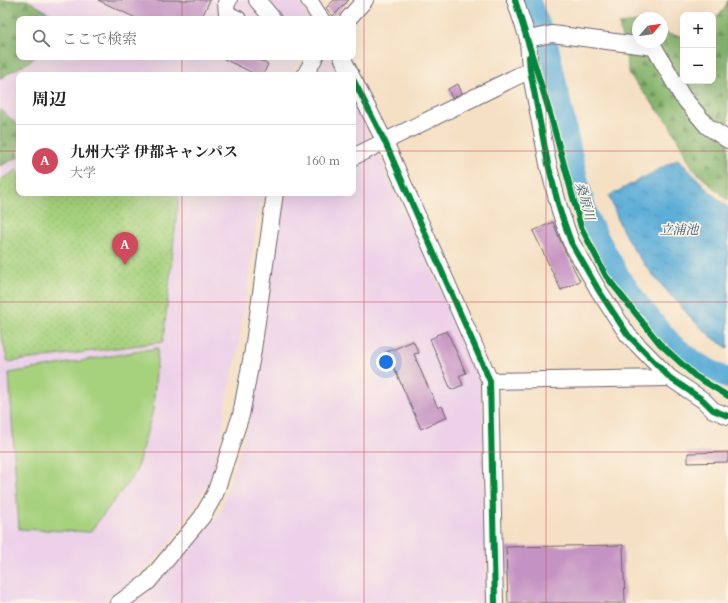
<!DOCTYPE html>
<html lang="ja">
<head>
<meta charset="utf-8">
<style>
  :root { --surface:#fff; --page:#f6f6f6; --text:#222; --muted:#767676; --line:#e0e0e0; --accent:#d1495b }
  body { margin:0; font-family:Cardo,"Noto Serif JP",serif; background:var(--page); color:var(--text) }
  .controls { position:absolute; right:12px; top:12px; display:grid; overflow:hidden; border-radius:8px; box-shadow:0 4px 16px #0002 }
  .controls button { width:36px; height:36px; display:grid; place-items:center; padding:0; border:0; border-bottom:1px solid var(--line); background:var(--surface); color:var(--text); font:20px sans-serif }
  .compass { position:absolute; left:632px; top:12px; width:36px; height:36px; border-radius:50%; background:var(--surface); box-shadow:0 4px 16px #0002; rotate:61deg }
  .you { position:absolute; left:386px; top:362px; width:14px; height:14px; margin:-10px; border:3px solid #fff; border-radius:50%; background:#1a73e8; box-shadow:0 0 0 6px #1a73e833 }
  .badge { display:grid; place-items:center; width:26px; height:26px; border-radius:50%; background:var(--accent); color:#fff; font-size:13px; font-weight:700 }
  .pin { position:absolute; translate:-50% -33px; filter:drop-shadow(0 1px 2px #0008) }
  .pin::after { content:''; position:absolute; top:21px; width:14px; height:12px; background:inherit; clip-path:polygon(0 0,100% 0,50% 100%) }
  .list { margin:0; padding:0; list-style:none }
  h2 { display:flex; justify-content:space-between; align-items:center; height:52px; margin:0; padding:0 16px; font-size:17px }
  h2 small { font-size:13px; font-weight:400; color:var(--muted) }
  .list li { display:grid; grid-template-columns:26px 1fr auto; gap:12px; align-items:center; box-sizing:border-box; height:72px; padding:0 16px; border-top:1px solid var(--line) }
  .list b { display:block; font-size:15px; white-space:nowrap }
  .list p { margin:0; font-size:13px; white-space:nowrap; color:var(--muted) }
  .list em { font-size:13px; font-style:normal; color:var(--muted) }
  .icon { flex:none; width:22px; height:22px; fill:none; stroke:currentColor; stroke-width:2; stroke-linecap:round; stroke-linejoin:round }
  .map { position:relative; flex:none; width:728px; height:603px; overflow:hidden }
  .search { position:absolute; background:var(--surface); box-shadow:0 4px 16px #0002; left:16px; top:16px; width:340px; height:44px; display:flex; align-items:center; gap:10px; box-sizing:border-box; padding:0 14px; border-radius:8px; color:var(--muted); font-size:15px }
  .panel { position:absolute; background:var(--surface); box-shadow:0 4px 16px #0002; left:16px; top:72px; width:340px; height:124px; border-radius:8px }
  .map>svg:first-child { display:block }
  .built { fill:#edd1e9 }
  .grass { fill:#a6d17d; stroke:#647a5c }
  .forest { fill:url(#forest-firs); stroke:#536a54 }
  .park { fill:url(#park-dots); stroke:#647a5c }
  .water { fill:url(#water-ripples); stroke:#40688a }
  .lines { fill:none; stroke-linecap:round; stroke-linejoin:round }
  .river { stroke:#5daed8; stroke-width:20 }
  .building { fill:#c593c3 }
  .minor-casing { stroke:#6c646b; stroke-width:18 }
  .minor { stroke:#fff; stroke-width:16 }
  .cycleway-casing { stroke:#fcf5e5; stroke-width:8 }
  .cycleway { stroke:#00873e; stroke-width:6 }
  .grid { fill:none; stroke:#d1495b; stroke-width:1; stroke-opacity:0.55 }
  .labels { text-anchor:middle; stroke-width:3.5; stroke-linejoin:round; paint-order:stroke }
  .water-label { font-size:13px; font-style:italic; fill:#3a5a7a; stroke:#fcf5e5 }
</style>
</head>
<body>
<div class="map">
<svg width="728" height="603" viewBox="0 0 728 603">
  <defs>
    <pattern id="forest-firs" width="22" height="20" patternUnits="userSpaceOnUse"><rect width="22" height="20" fill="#84b36c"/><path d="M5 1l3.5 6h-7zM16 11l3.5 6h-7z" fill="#6c915a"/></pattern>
    <pattern id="park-dots" width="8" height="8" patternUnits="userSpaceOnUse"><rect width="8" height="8" fill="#a6d17d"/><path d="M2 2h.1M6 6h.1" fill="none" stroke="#8fb36d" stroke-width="1.8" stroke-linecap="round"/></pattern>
    <pattern id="water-ripples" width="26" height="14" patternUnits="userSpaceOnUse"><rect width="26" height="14" fill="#5daed8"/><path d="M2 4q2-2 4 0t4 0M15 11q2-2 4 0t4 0" fill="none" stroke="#4c8db0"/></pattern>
  </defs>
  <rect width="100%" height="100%" fill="#fcf5e5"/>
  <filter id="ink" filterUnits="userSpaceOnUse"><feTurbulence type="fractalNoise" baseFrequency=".025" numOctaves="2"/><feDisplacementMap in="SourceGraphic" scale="8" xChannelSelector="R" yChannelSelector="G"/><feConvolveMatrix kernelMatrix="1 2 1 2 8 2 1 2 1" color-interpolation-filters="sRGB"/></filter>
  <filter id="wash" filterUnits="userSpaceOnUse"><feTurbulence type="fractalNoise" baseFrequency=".012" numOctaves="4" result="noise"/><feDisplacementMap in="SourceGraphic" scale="16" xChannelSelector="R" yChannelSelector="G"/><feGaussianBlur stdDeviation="0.9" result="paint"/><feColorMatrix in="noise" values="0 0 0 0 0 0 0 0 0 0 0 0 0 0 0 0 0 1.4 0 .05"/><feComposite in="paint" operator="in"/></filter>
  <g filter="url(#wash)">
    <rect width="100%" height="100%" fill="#f5e0c4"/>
    <g class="built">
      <polygon points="0,0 298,0 309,19 19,19 19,57 299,57 291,75 19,75 19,193 264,193 263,198 260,201 237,356 225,405 222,435 210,479 196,504 168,545 127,586 103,603 0,603"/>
      <polygon points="326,57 334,57 342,75 315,75"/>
      <polygon points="353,99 482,382 487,603 132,603 167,573 188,552 205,534 222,509 247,427 259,366 281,193 353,193"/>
    </g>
    <polygon class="grass" points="158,348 153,410 136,472 90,532 19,529 9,373"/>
    <g class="forest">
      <path d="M0,0H27L49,13L50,19H19V57H36C25,66 11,70 0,79Z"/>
      <polygon points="728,0 728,201 694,170 669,124 630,76 619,24 638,22 638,42 662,42 662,32 672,35 683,36 683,81 713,81 713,20 725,8"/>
      <polygon points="0,109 19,126 19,157 0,166"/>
    </g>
    <polygon class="park" points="19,169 19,193 179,193 163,342 8,362 0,331 0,180"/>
    <path class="water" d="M678,159L710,192L728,207V348C706,335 693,320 676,301C654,277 633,254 620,225C616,215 613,205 609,196Z"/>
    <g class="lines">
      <polyline class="river" points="530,0 548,43 577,175 589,219 605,249 622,279 643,308 672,343 697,362 728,379"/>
    </g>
    <g id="blocks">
      <g class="building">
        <polygon points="98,0 210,0 201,19 138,19"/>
        <polygon points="334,0 349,0 333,16 326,8"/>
        <polygon points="220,57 253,57 268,64 263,75 249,75 251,72"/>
        <polygon points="458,84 462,93 452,98 448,89"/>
        <polygon points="553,222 563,247 580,281 561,290 533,231"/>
        <polygon points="447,331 466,373 459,376 463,385 451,390 430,339 437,336 436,335"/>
        <polygon points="413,341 419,353 414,354 423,376 438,408 442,406 447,417 421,429 387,352"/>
        <polygon points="728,452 728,462 688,463 688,453"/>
        <polygon points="623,545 625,603 508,603 506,547"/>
      </g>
    </g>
  </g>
  <g filter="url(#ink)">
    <use href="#blocks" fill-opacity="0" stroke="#6c646b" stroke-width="1"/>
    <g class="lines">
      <defs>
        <g id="minor">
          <polyline points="229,0 226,3 227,14 238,19"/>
          <polyline points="257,0 273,19"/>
          <polyline points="309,0 321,19"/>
          <polyline points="515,0 528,39 530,70 548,164 560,211 571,242 599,291 628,335 670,378 703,400 713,410 728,416"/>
          <polyline points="348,19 365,0"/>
          <polyline points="528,39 552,34 654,47 682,96 707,126 728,140"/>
          <polyline points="342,57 351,75"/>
          <polyline points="305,75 315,57"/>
          <polyline points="353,79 385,142 490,381 495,603"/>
          <polyline points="353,157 530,70"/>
          <polyline points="490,381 670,378"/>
          <polyline points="119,603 148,582 202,517 215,494 241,415 253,350 275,193"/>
        </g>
      </defs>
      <use href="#minor" class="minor-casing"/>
      <use href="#minor" class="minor"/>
      <defs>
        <g id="cycleway">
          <polyline points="515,0 551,117 581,227 606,276 659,343 695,376 728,396"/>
          <polyline points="529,57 530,70 548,164 560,211 571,242 599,291 628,335 670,378 703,400 713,410 728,416"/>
          <polyline points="353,79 385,142 490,381 495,603"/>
        </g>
      </defs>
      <use href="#cycleway" class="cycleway-casing"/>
      <use href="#cycleway" class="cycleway"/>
    </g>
  </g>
  <path class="grid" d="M182,0V19M364,0V603M546,0V603M182,57V75M0,151H19M353,151H728M182,193V603M0,302H728M0,452H728"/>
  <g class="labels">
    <g class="water-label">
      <text transform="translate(586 201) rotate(75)" y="5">桑原川</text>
      <text x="679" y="234">立浦池</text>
    </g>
  </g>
</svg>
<div class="controls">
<button>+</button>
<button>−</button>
</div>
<svg class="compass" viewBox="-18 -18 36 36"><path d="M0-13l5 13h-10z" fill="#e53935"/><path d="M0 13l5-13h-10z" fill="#767676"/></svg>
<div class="you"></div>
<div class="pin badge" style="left:125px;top:265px">A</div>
<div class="search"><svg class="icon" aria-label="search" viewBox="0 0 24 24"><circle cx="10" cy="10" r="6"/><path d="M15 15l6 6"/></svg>ここで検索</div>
<section class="panel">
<h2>周辺<small></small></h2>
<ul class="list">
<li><span class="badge">A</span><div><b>九州大学 伊都キャンパス</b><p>大学</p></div><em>160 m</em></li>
</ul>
</section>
</div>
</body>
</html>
